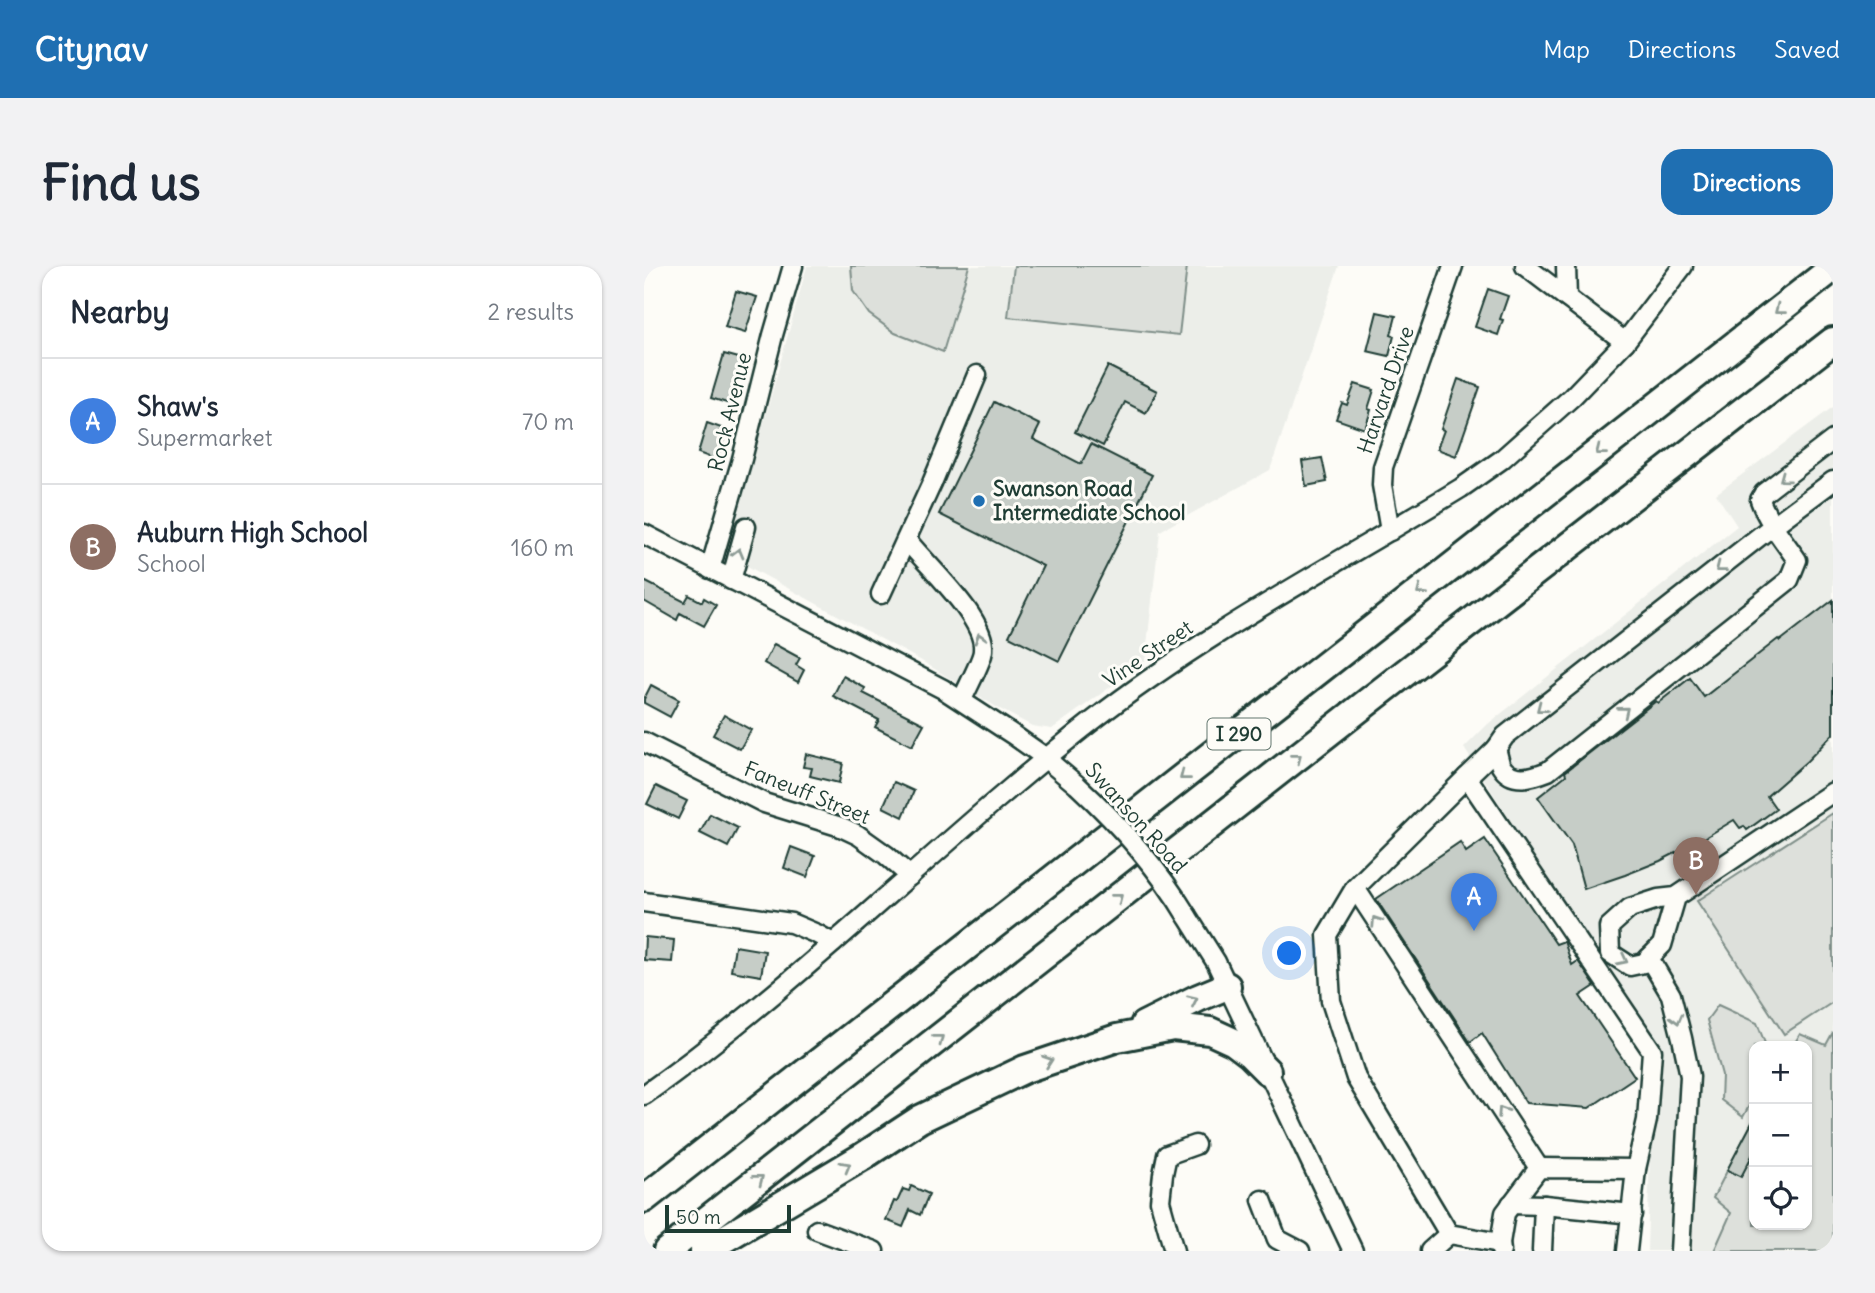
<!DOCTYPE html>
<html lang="en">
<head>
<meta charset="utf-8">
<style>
  :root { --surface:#fff; --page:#f2f2f3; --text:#1f2937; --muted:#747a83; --line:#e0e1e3; --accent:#1f6fb2 }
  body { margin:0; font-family:Delius,sans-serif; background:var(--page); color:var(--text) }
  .controls { position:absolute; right:21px; bottom:21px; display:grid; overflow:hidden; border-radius:14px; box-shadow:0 2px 5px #0004 }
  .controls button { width:63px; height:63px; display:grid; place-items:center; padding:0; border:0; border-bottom:2px solid var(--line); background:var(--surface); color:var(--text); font:35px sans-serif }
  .scale { position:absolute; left:21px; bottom:18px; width:126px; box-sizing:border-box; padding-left:7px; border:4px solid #1f3d34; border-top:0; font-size:19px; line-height:24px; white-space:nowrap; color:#1f3d34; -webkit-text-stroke:5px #fdfcf7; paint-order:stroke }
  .you { position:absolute; left:646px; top:688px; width:24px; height:24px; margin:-18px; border:5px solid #fff; border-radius:50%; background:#1a73e8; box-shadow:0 0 0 10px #1a73e833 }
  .badge { display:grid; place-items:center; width:46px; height:46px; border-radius:50%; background:var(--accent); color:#fff; font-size:23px; font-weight:700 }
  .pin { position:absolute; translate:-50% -58px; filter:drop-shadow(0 2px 4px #0008) }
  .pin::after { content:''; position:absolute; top:37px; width:24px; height:21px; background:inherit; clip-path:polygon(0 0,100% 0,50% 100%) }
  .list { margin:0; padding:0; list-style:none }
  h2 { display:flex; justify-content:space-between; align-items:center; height:91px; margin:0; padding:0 28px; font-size:30px }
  h2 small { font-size:23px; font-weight:400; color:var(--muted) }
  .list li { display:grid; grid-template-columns:46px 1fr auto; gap:21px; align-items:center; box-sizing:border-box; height:126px; padding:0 28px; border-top:2px solid var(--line) }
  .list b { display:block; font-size:26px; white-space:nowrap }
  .list p { margin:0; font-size:23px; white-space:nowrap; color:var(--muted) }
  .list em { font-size:23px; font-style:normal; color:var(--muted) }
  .icon { flex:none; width:38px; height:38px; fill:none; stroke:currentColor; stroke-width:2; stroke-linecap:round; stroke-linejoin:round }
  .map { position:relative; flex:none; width:1189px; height:985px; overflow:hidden; border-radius:21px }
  header { display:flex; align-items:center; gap:42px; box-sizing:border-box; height:98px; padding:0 35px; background:var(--accent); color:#fff }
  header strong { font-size:33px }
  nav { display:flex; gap:38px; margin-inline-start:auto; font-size:24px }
  .intro { display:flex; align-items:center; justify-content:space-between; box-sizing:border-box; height:168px; padding:0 42px }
  h1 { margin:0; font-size:49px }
  .button { padding:18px 32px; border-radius:21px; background:var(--accent); color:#fff; font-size:24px; font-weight:700 }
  main { display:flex; gap:42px; padding:0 42px }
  aside { flex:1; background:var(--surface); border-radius:21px; box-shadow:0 2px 5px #0004 }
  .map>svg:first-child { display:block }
  .built { fill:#eceee9; fill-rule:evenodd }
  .green { fill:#dde0db; stroke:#7e8e88; stroke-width:2 }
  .building { fill:#c6cdc7; stroke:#1f3d34; stroke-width:2 }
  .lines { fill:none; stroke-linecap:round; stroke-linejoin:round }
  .minor-casing { stroke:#1f3d34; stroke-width:23 }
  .highway-casing { stroke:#1f3d34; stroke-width:32 }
  .minor { stroke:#fdfcf7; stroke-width:18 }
  .highway { stroke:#fdfcf7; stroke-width:26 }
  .minor-bridge-casing { stroke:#1f3d34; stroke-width:23; stroke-linecap:butt }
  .minor-bridge { stroke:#fdfcf7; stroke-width:18 }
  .oneway { stroke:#8e9c96 }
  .poi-dot { fill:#1f6fb2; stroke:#fdfcf7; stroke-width:2.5 }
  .labels { text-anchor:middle; stroke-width:6; stroke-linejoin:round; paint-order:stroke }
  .shield { fill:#fdfcf7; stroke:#62766e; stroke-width:2 }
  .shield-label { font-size:19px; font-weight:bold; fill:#1f3d34 }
  .street-label { font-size:21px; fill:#1f3d34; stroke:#fdfcf7 }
  .poi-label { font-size:21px; font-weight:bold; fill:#1f3d34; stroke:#fdfcf7; text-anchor:start }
</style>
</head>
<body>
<header>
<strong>Citynav</strong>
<nav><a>Map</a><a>Directions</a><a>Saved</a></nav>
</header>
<div class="intro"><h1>Find us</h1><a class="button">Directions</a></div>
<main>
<aside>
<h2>Nearby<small>2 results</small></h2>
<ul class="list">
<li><span class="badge" style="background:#3f7fe0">A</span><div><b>Shaw's</b><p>Supermarket</p></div><em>70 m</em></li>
<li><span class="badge" style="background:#8d6e63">B</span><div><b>Auburn High School</b><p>School</p></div><em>160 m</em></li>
</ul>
</aside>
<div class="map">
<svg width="1189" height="985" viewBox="0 0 1189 985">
  <rect width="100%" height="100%" fill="#fdfcf7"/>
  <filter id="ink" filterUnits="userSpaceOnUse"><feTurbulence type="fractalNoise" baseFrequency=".0143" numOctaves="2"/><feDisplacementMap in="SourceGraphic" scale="14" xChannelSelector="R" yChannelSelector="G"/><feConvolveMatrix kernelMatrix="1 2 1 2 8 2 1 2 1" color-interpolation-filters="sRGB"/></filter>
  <g filter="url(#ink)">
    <g class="built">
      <polygon points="163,0 695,0 626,204 516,265 501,396 408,463 388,460 354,442 276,394 83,289"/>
      <path d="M1189,141V985H1003L1009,776L820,482L844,458L1093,260L1072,228ZM1110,780H1163V959H1110Z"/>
    </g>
    <g class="green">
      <polygon points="207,0 325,0 299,86 251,67 225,48 209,25"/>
      <polygon points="370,0 543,0 535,69 364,51"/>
      <polygon points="1189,547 1189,736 1140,768 1053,635"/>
      <polygon points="1074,739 1113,757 1122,780 1110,780 1110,831 1099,851 1077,834 1078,809 1063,754"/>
      <polygon points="1189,766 1189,985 1070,985 1087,947 1069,932 1110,853 1110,959 1163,959 1163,780 1149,780 1156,768 1182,779"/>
    </g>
    <g class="building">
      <polygon points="844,23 864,30 856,53 859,54 854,69 831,61"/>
      <polygon points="92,25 113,31 101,67 81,61"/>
      <polygon points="733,46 752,50 747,69 750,70 745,90 723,85"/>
      <polygon points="80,88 102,94 89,139 67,132"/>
      <polygon points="464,100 513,125 502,147 481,136 459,180 431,166"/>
      <polygon points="814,113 836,121 812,190 793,183 800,164 797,163"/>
      <polygon points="711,118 730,124 724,143 727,144 721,163 692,153 698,137 703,139"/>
      <polygon points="350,136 396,159 389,173 437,198 447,178 508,209 415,395 365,370 399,300 295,248"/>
      <polygon points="63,157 83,164 73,194 54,187"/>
      <polygon points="678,192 683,216 662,220 658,195"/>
      <polygon points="0,315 41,336 45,329 58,336 60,332 72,339 60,360 36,347 33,354 0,335"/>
      <polygon points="1189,334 1189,468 1163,495 1123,530 1132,543 1103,564 1100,560 1096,562 1090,554 1057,574 1016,595 981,609 940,623 928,579 894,531 922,509 921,506 1012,435 1014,437 1046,412 1060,431 1134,373 1136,375"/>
      <polygon points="130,378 156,392 152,399 160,404 154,416 120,397"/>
      <polygon points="199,410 221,422 219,427 280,458 268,480 231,461 235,454 189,430"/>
      <polygon points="7,419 35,434 26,451 0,437 0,433"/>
      <polygon points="80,449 107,464 96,483 69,469"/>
      <polygon points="162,488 199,497 195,517 166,510 168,502 159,501"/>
      <polygon points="250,516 270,525 259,551 239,541"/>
      <polygon points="12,520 43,535 34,553 3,538"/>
      <polygon points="66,548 94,562 84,581 56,567"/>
      <polygon points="841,573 912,678 920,675 928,699 934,695 951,720 936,730 991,811 945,842 882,837 838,767 826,776 732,633 816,576 822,586"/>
      <polygon points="147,581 171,590 163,611 140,602"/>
      <polygon points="1,671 30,674 28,696 0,694"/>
      <polygon points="91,680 121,685 117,710 87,705"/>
      <polygon points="1110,853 1110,886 1097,911 1083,904"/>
      <polygon points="267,920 285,928 276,949 266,944 259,961 242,954 250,935 253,936 259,923 265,925"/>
    </g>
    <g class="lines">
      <defs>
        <g id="minor">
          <polyline points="881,0 981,76"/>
          <polyline points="922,0 923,32"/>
          <path d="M1189,174L1120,227L1116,234C1124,256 1140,275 1153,294L1145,314L904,505C889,511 868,518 857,500C855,496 854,488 852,483L861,470L1130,259L1189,215"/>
          <polyline points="746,265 738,219 739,201 809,0"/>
          <polyline points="0,268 299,423 368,468 395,487 433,519"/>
          <path d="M263,274C282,299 342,352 339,384C339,393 322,424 318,434"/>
          <polyline points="66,303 98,193 129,69 149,0"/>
          <polyline points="87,314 102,261"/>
          <polyline points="237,328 288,217 333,109"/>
          <polyline points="0,476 120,537 197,561 214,569 242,589 266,610"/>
          <polyline points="823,511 852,483"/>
          <polyline points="711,622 895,902"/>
          <polyline points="1032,631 1018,679 1000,697 986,700 966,687 965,661 986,642 1014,633 1032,631 1189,526"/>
          <polyline points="0,636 147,657 173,668 189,677"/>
          <polyline points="543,650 572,696 709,985"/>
          <polyline points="1005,692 1027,729 1038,772 1046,810 1036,985"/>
          <path d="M0,829C158,717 294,576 447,456C561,367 693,298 817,222L857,194L928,131L981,76L1039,0"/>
          <polyline points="618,934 633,973 656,985"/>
          <polyline points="867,938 900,939 988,948"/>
          <polyline points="173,964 230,985"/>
          <polyline points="805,968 712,812 687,735 683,669 711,622 823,511 1008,785 1003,854 992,903 983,985"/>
          <polyline points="856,977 861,947 895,902 992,903"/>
          <polyline points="530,985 516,935 519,908 523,889 551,879"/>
          <polyline points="786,985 805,968 856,977 857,985"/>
          <polyline points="898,985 900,939"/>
        </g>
        <g id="highway">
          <polyline points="500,759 554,732 583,720"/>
          <polyline points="0,933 1189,2"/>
          <polyline points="23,985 730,431 1189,75"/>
          <polyline points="60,985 218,891 276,853 381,803 473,772 529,761 566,765 590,776 606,788 623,805"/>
        </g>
      </defs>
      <use href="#minor" class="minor-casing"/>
      <use href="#highway" class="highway-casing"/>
      <use href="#minor" class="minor"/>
      <use href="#highway" class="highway"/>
      <defs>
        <path id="minor-bridge" d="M433,519C475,558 513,600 543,650"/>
      </defs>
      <use href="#minor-bridge" class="minor-bridge-casing"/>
      <use href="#minor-bridge" class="minor-bridge"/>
    </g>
    <defs><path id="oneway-chevron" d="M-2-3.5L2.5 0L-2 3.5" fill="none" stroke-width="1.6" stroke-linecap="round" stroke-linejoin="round" transform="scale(1.75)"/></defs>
    <g class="oneway">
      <use href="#oneway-chevron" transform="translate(1135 44) rotate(142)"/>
      <use href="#oneway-chevron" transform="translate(956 185) rotate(142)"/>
      <use href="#oneway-chevron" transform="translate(1140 212) rotate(143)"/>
      <use href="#oneway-chevron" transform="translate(94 287) rotate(-75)"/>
      <use href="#oneway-chevron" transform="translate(1076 302) rotate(142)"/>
      <use href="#oneway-chevron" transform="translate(777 325) rotate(142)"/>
      <use href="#oneway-chevron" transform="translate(336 372) rotate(-107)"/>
      <use href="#oneway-chevron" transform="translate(897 442) rotate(142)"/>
      <use href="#oneway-chevron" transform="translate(980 445) rotate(-39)"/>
      <use href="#oneway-chevron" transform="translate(653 492) rotate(-38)"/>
      <use href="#oneway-chevron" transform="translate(540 510) rotate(142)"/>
      <use href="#oneway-chevron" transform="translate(474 632) rotate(-38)"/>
      <use href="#oneway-chevron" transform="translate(732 655) rotate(-123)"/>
      <use href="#oneway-chevron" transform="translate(979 694) rotate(27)"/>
      <use href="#oneway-chevron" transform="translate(549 734) rotate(-25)"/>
      <use href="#oneway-chevron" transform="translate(1033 753) rotate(75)"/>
      <use href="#oneway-chevron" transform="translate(295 773) rotate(-38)"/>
      <use href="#oneway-chevron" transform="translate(404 795) rotate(-19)"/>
      <use href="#oneway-chevron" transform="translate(858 845) rotate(-123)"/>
      <use href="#oneway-chevron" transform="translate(202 900) rotate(-30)"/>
      <use href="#oneway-chevron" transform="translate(115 913) rotate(-38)"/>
    </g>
  </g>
  <circle class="poi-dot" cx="335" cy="235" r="7"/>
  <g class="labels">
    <rect class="shield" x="563.5" y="452.5" width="63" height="31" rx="5"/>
    <g class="shield-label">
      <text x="595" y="475">I 290</text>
    </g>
    <g class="street-label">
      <text transform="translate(742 124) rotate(-71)" y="7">Harvard Drive</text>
      <text transform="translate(86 146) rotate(-76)" y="7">Rock Avenue</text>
      <text transform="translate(504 388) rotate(-34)" y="7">Vine Street</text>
      <text transform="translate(163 527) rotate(22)" y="7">Faneuff Street</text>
      <text transform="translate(492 552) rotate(48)" y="7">Swanson Road</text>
    </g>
    <g class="poi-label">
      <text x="349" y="230">Swanson Road<tspan x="349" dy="24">Intermediate School</tspan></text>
    </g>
  </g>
</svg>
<div class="controls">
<button>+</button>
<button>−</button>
<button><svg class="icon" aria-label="locate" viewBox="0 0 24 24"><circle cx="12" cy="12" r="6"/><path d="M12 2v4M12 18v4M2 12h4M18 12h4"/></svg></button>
</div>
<div class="scale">50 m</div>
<div class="you"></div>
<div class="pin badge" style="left:830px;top:665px;background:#3f7fe0">A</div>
<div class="pin badge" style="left:1052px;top:629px;background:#8d6e63">B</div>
</div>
</main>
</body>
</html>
